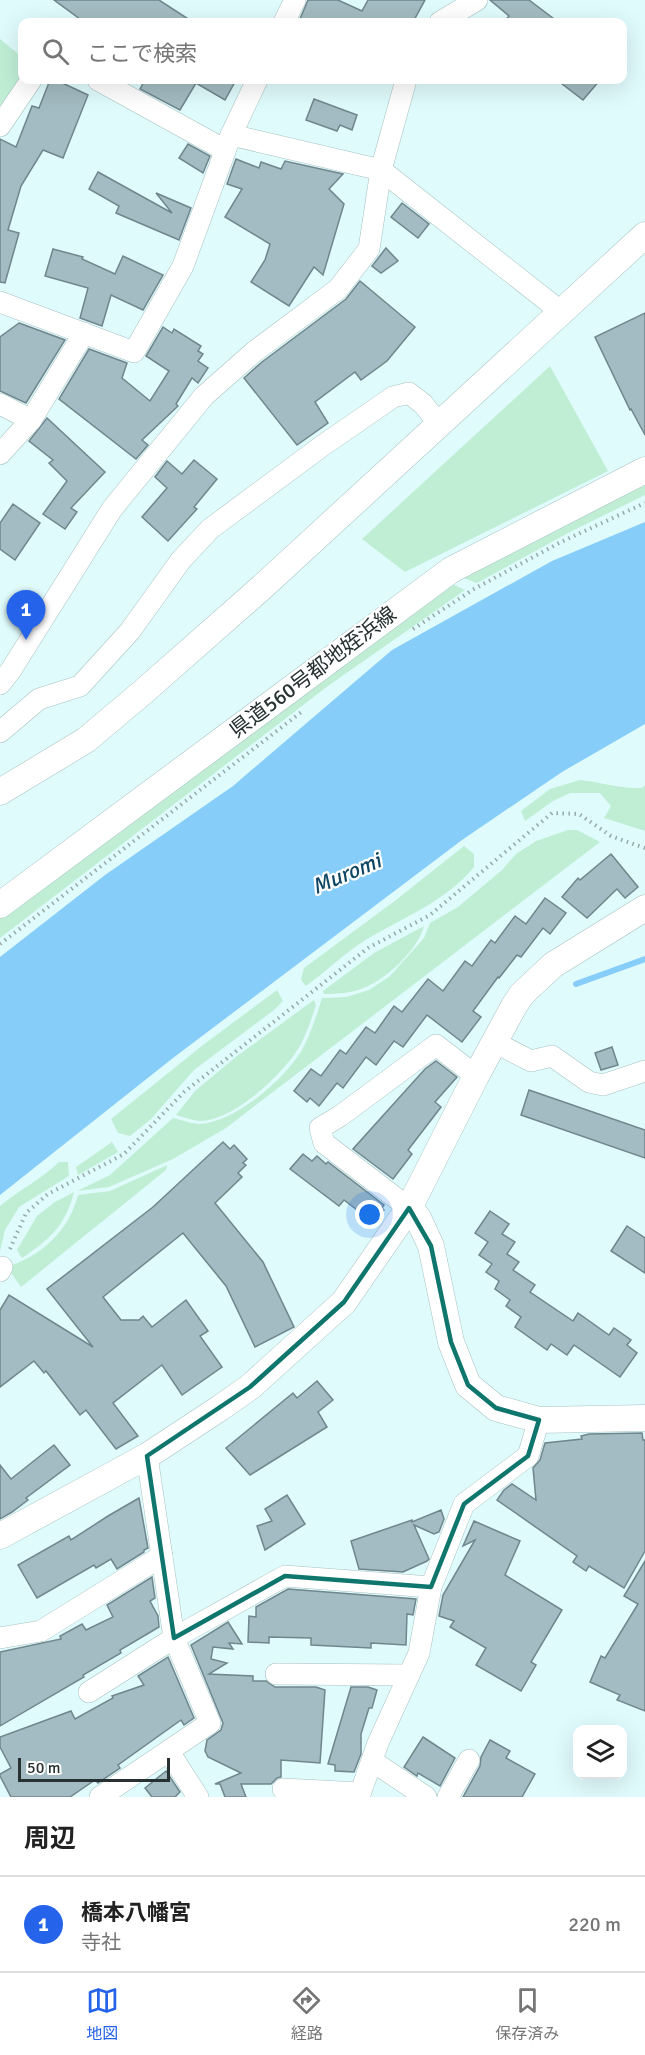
<!DOCTYPE html>
<html lang="ja">
<head>
<meta charset="utf-8">
<style>
  :root { --surface:#fff; --page:#f2f2f2; --text:#222; --muted:#767676; --line:#e0e0e0; --accent:#2563eb }
  body { margin:0; font-family:Signika,"Noto Sans JP",sans-serif; background:var(--page); color:var(--text) }
  .controls { position:absolute; right:18px; bottom:18px; display:grid; overflow:hidden; border-radius:12px; box-shadow:0 6px 24px #0002 }
  .controls button { width:54px; height:54px; display:grid; place-items:center; padding:0; border:0; border-bottom:2px solid var(--line); background:var(--surface); color:var(--text); font:30px sans-serif }
  .scale { position:absolute; left:18px; bottom:15px; width:152px; box-sizing:border-box; padding-left:6px; border:3px solid #273132; border-top:0; font-size:16px; line-height:21px; white-space:nowrap; color:#273132; -webkit-text-stroke:4px #fff; paint-order:stroke }
  .you { position:absolute; left:370px; top:1215px; width:21px; height:21px; margin:-15px; border:4px solid #fff; border-radius:50%; background:#1a73e8; box-shadow:0 0 0 9px #1a73e833 }
  .badge { display:grid; place-items:center; width:39px; height:39px; border-radius:50%; background:var(--accent); color:#fff; font-size:20px; font-weight:700 }
  .pin { position:absolute; translate:-50% -50px; filter:drop-shadow(0 2px 3px #0008) }
  .pin::after { content:''; position:absolute; top:32px; width:21px; height:18px; background:inherit; clip-path:polygon(0 0,100% 0,50% 100%) }
  .list { margin:0; padding:0; list-style:none }
  h2 { display:flex; justify-content:space-between; align-items:center; height:78px; margin:0; padding:0 24px; font-size:26px }
  h2 small { font-size:20px; font-weight:400; color:var(--muted) }
  .list li { display:grid; grid-template-columns:39px 1fr auto; gap:18px; align-items:center; box-sizing:border-box; height:96px; padding:0 24px; border-top:2px solid var(--line) }
  .list b { display:block; font-size:22px; white-space:nowrap }
  .list p { margin:0; font-size:20px; white-space:nowrap; color:var(--muted) }
  .list em { font-size:20px; font-style:normal; color:var(--muted) }
  .icon { flex:none; width:33px; height:33px; fill:none; stroke:currentColor; stroke-width:2; stroke-linecap:round; stroke-linejoin:round }
  .map { position:relative; flex:none; width:645px; height:1797px; overflow:hidden }
  .search { position:absolute; background:var(--surface); box-shadow:0 6px 24px #0002; left:18px; right:18px; top:18px; height:66px; display:flex; align-items:center; gap:15px; box-sizing:border-box; padding:0 21px; border-radius:12px; color:var(--muted); font-size:22px }
  .sheet { height:174px; background:var(--surface) }
  nav { display:flex; justify-content:space-around; align-items:center; box-sizing:border-box; height:84px; border-top:2px solid var(--line); background:var(--surface); font-size:16px; color:var(--muted) }
  nav a { display:grid; justify-items:center; gap:3px }
  nav .on { color:var(--accent) }
  .map>svg:first-child { display:block }
  .green { fill:#bfeed5 }
  .water { fill:#87cdf9 }
  .lines { fill:none; stroke-linecap:round; stroke-linejoin:round }
  .stream { stroke:#87cdf9; stroke-width:6 }
  .building { fill:#a3bbc2; stroke:#70868d; stroke-width:1.5 }
  .minor-casing { stroke:#a7c1c2; stroke-width:22 }
  .tertiary-casing { stroke:#a7c1c2; stroke-width:27 }
  .path { stroke:#95a9aa; stroke-width:4; stroke-dasharray:1.5 4.5; stroke-linecap:butt }
  .minor { stroke:#fff; stroke-width:21 }
  .tertiary { stroke:#fff; stroke-width:26 }
  .marked { fill:none; stroke:#0f766e; stroke-width:4.5; stroke-linejoin:round }
  .labels { text-anchor:middle; stroke-width:4.5; stroke-linejoin:round; paint-order:stroke }
  .street-label { font-size:21px; fill:#273132; stroke:#fff }
  .water-label { font-size:22px; font-style:italic; fill:#104765; stroke:#fff }
</style>
</head>
<body>
<div class="map">
<svg width="645" height="1797" viewBox="0 0 645 1797">
  <rect width="100%" height="100%" fill="#e0fbfc"/>
  <g class="green">
    <polygon points="0,39 22,57 22,79 0,106"/>
    <polygon points="550,366 608,471 405,572 362,539"/>
    <polygon points="645,483 645,495 570,532 477,583 458,576"/>
    <polygon points="448,582 465,590 328,686 0,938 0,918"/>
    <path d="M580,780C601,782 620,789 642,788L645,785V831L604,818L611,806L600,793H570L553,801L525,821L521,811L550,789Z"/>
    <path d="M568,830H577L600,842L226,1128L173,1159L109,1187L77,1191L110,1175L173,1118C182,1120 192,1124 200,1124C236,1122 289,1076 304,1046C312,1030 317,1014 322,998L346,997L369,990L390,976L424,938L430,923L458,907L502,870L516,854L536,841Z"/>
    <path d="M464,846L474,854V867C446,902 401,918 364,941C344,954 325,972 306,986L301,980L304,968L396,900Z"/>
    <path d="M424,926C419,948 388,978 366,987C353,993 339,994 324,994L323,991L374,953Z"/>
    <polygon points="277,990 283,1001 274,1010 194,1070 151,1119 130,1136 118,1133 111,1119 203,1045"/>
    <path d="M314,1000L316,1005C312,1018 307,1032 301,1044C286,1072 233,1122 199,1121C192,1120 183,1117 176,1115L195,1091L237,1056Z"/>
    <polygon points="112,1142 118,1152 78,1175 76,1167"/>
    <path d="M59,1162H68L69,1176L19,1207L5,1230L0,1251V1206C20,1189 41,1180 59,1162Z"/>
    <path d="M167,1165L166,1170L21,1287L7,1267C41,1256 69,1231 78,1195L110,1191Z"/>
    <path d="M74,1192C66,1225 49,1240 22,1258L17,1250L37,1216L55,1202Z"/>
  </g>
  <polygon class="water" points="645,522 645,724 562,772 462,840 173,1058 0,1195 0,957 105,875 233,786 392,650 552,561"/>
  <g class="lines">
    <polyline class="stream" points="576,984 645,959"/>
  </g>
  <g class="building">
    <polygon points="54,0 159,0 193,22 84,22"/>
    <polygon points="308,0 338,0 362,11 368,0 425,0 413,22 305,22 300,19"/>
    <polygon points="490,0 529,0 558,22 504,22 509,16"/>
    <polygon points="50,80 56,80 88,95 63,158 43,150 21,186 8,230 19,233 5,283 0,282 0,139 16,147 32,106 39,108"/>
    <polygon points="145,80 236,80 225,100 196,83 180,110 140,89"/>
    <polygon points="557,80 600,80 583,100"/>
    <polygon points="314,99 357,115 352,130 340,125 337,131 306,120"/>
    <polygon points="188,144 210,156 203,173 179,158"/>
    <polygon points="236,159 259,168 261,162 281,169 285,161 343,174 329,189 344,204 323,275 314,267 289,306 251,282 265,260 270,244 225,217 242,189 227,184"/>
    <polygon points="98,172 172,213 156,193 191,208 179,240 116,213 119,206 89,189"/>
    <polygon points="402,203 429,224 418,238 391,217"/>
    <polygon points="386,248 398,261 381,273 372,266"/>
    <polygon points="53,249 83,257 82,259 115,274 123,256 163,275 143,310 111,295 102,326 80,318 88,288 45,276"/>
    <polygon points="360,281 415,327 387,361 361,380 355,372 315,402 328,423 297,445 244,378 262,362 346,299"/>
    <polygon points="645,313 645,435 631,409 630,410 595,337"/>
    <polygon points="19,323 65,340 26,403 0,391 0,337"/>
    <polygon points="163,327 172,333 174,329 201,346 198,351 203,354 198,361 208,368 198,383 192,378 176,404 178,406 142,440 148,445 136,459 59,399 89,349 127,363 122,378 150,401 169,371 146,356"/>
    <polygon points="47,418 105,472 71,508 77,512 65,529 43,514 67,481 49,463 53,460 29,441"/>
    <polygon points="194,460 217,479 194,507 197,509 168,541 142,517 167,488 155,477 167,461 182,474"/>
    <polygon points="13,504 40,523 15,560 0,549 0,523"/>
    <polygon points="611,854 638,887 625,898 617,889 587,918 562,897 578,878 580,880"/>
    <polygon points="545,898 566,913 550,934 543,928 521,957 517,955 499,978 498,977 473,1011 481,1017 462,1042 427,1015 403,1047 394,1041 376,1065 366,1057 343,1088 337,1083 319,1106 310,1098 307,1102 294,1091 311,1069 321,1076 340,1050 346,1054 366,1027 375,1033 394,1006 402,1012 428,979 443,991 465,961 472,966 491,940 495,943 515,916 526,924"/>
    <polygon points="612,1047 618,1065 601,1070 595,1053"/>
    <polygon points="436,1061 457,1077 435,1102 441,1107 408,1150 412,1154 393,1179 353,1149 425,1069"/>
    <polygon points="529,1090 645,1130 645,1158 521,1115"/>
    <polygon points="223,1142 230,1149 234,1145 247,1159 243,1163 246,1165 238,1173 242,1177 215,1203 263,1262 294,1327 255,1347 226,1286 183,1233 103,1297 121,1320 139,1320 143,1316 152,1327 186,1300 208,1331 200,1336 222,1367 182,1395 162,1365 113,1403 138,1436 116,1449 86,1410 80,1415 46,1371 44,1373 34,1361 0,1387 0,1310 9,1295 93,1347 47,1289 153,1207"/>
    <polygon points="303,1154 312,1161 317,1156 326,1164 328,1162 384,1205 382,1208 384,1210 374,1223 344,1200 339,1206 290,1169"/>
    <polygon points="490,1211 509,1224 502,1234 515,1242 507,1254 519,1262 513,1270 535,1285 530,1292 573,1321 578,1313 609,1335 614,1328 631,1340 627,1345 637,1353 620,1377 574,1345 567,1355 551,1344 547,1350 515,1327 521,1317 506,1306 510,1300 495,1289 499,1281 486,1272 492,1264 479,1255 488,1242 475,1233"/>
    <polygon points="627,1226 645,1238 645,1273 611,1251"/>
    <polygon points="317,1381 333,1400 318,1412 327,1427 250,1475 226,1448 293,1393 297,1398"/>
    <polygon points="642,1433 643,1440 645,1440 645,1551 624,1588 589,1566 586,1571 573,1562 577,1556 497,1500 504,1490 512,1484 536,1500 533,1468 540,1460 545,1443 582,1439 581,1436 589,1434"/>
    <polygon points="54,1445 70,1465 26,1498 28,1500 12,1512 0,1519 0,1465 11,1479"/>
    <polygon points="287,1495 305,1524 265,1550 257,1526 272,1521 265,1509"/>
    <polygon points="139,1498 148,1548 144,1550 144,1552 117,1569 111,1559 96,1568 94,1565 37,1598 18,1565 69,1536 71,1540 108,1516"/>
    <polygon points="441,1510 444,1519 439,1532 434,1534 414,1525 429,1559 427,1561 403,1572 359,1569 351,1541 412,1520 412,1522"/>
    <polygon points="474,1521 520,1541 505,1575 562,1610 531,1662 536,1665 521,1691 476,1665 486,1648 450,1627 454,1621 439,1616 443,1595 475,1540 463,1546"/>
    <polygon points="645,1561 645,1711 617,1700 620,1695 590,1682 601,1656 605,1658 638,1604 624,1596"/>
    <polygon points="152,1577 155,1598 150,1601 158,1616 159,1627 120,1650 121,1653 83,1675 84,1677 0,1726 0,1652 61,1639 60,1636 82,1624 86,1630 113,1617 107,1605"/>
    <polygon points="288,1589 416,1599 413,1615 407,1614 406,1645 371,1643 371,1648 311,1645 311,1638 269,1637 269,1643 248,1642 249,1616 256,1617 256,1607"/>
    <polygon points="228,1622 242,1644 229,1643 233,1649 213,1647 211,1659 227,1663 209,1674 253,1676 253,1681 266,1681 275,1687 316,1687 325,1690 320,1763 281,1760 281,1777 277,1778 271,1784 241,1784 246,1797 225,1797 220,1784 215,1784 241,1773 208,1757 205,1751 207,1740 221,1730 223,1723 191,1645"/>
    <polygon points="168,1657 194,1718 184,1725 181,1720 118,1765 120,1768 98,1783 95,1780 70,1797 11,1797 0,1776 0,1774 11,1768 0,1747 0,1737 71,1711 75,1719 113,1698 112,1696 144,1685 138,1676"/>
    <polygon points="351,1687 368,1687 377,1690 372,1708 369,1708 361,1734 361,1754 354,1772 335,1771 335,1765 328,1764"/>
    <polygon points="423,1737 455,1758 440,1786 418,1773 417,1776 404,1767"/>
    <polygon points="490,1740 510,1751 506,1758 535,1774 522,1797 463,1797 480,1766 481,1757"/>
    <polygon points="166,1771 180,1792 175,1797 152,1797 145,1788"/>
  </g>
  <g class="lines">
    <defs>
      <g id="minor">
        <polyline points="284,22 295,0"/>
        <polyline points="440,22 477,0"/>
        <polyline points="98,80 225,150"/>
        <polyline points="0,126 31,80"/>
        <polyline points="231,135 381,170 550,303 560,314"/>
        <polyline points="0,302 134,352 183,266 231,135 257,80"/>
        <polyline points="0,404 31,420"/>
        <polyline points="0,454 31,420 84,333"/>
        <polyline points="0,684 11,670 112,509 204,396 255,351 338,289 369,249 381,170 406,80"/>
        <polyline points="0,732 39,699 80,686 130,631 181,560 210,529 322,446 393,397 409,393 423,404 439,424"/>
        <polyline points="494,1042 531,1061 552,1056 589,1082 603,1085 645,1071"/>
        <polyline points="409,1208 324,1143 320,1128 340,1116 436,1045 476,1076"/>
        <polyline points="0,1271 2,1267"/>
        <polyline points="0,1638 41,1631 162,1556"/>
        <polyline points="276,1674 409,1675"/>
        <polyline points="89,1692 174,1638 285,1576 431,1587"/>
        <polyline points="169,1752 198,1797"/>
        <polyline points="372,1761 426,1797"/>
        <polyline points="283,1789 360,1793"/>
        <polyline points="100,1797 210,1723 174,1638 147,1456"/>
        <polyline points="359,1797 378,1743 419,1653 431,1587 464,1504 528,1456 539,1420"/>
        <polyline points="448,1797 469,1760"/>
      </g>
      <g id="tertiary">
        <polyline points="0,792 86,740 143,692 260,589 645,235"/>
        <polyline points="0,905 451,570 645,470"/>
        <polyline points="409,1208 418,1218 431,1246 451,1342 468,1385 496,1408 539,1420 645,1418"/>
        <polyline points="0,1536 147,1456 220,1408 250,1387 344,1302 409,1208 476,1076 514,1006 522,994 553,965 645,908"/>
      </g>
    </defs>
    <use href="#minor" class="minor-casing"/>
    <use href="#tertiary" class="tertiary-casing"/>
    <g class="path">
      <polyline points="413,629 474,589 561,542 645,503"/>
      <polyline points="0,944 304,710"/>
      <polyline points="10,1249 26,1213 48,1194 124,1154 184,1092 368,948 430,915 552,813 579,814 611,836 645,848"/>
    </g>
    <use href="#minor" class="minor"/>
    <use href="#tertiary" class="tertiary"/>
  </g>
  <path class="marked" d="M409,1208L431,1246L451,1342L468,1385L496,1408L539,1420L528,1456L464,1504L431,1587L285,1576L174,1638L147,1456L250,1387L344,1302Z"/>
  <g class="labels">
    <g class="street-label">
      <text transform="translate(313 672) rotate(-37)" y="7">県道560号都地姪浜線</text>
    </g>
    <g class="water-label">
      <text transform="translate(346 873) rotate(-23)" y="8">Muromi</text>
    </g>
  </g>
</svg>
<div class="controls">
<button><svg class="icon" aria-label="layers" viewBox="0 0 24 24"><path d="M12 4l9 5-9 5-9-5zM3 14l9 5 9-5"/></svg></button>
</div>
<div class="scale">50 m</div>
<div class="you"></div>
<div class="pin badge" style="left:26px;top:640px">1</div>
<div class="search"><svg class="icon" aria-label="search" viewBox="0 0 24 24"><circle cx="10" cy="10" r="6"/><path d="M15 15l6 6"/></svg>ここで検索</div>
</div>
<section class="sheet">
<h2>周辺<small></small></h2>
<ul class="list">
<li><span class="badge">1</span><div><b>橋本八幡宮</b><p>寺社</p></div><em>220 m</em></li>
</ul>
</section>
<nav>
<a class="on"><svg class="icon" aria-label="map" viewBox="0 0 24 24"><path d="M3 6l6-2 6 2 6-2v14l-6 2-6-2-6 2zM9 4v14M15 6v14"/></svg>地図</a>
<a><svg class="icon" aria-label="directions" viewBox="0 0 24 24"><path d="M12 3l9 9-9 9-9-9zM9 14v-3h6M13 9l2 2-2 2"/></svg>経路</a>
<a><svg class="icon" aria-label="saved" viewBox="0 0 24 24"><path d="M7 4h10v16l-5-4-5 4z"/></svg>保存済み</a>
</nav>
</body>
</html>
